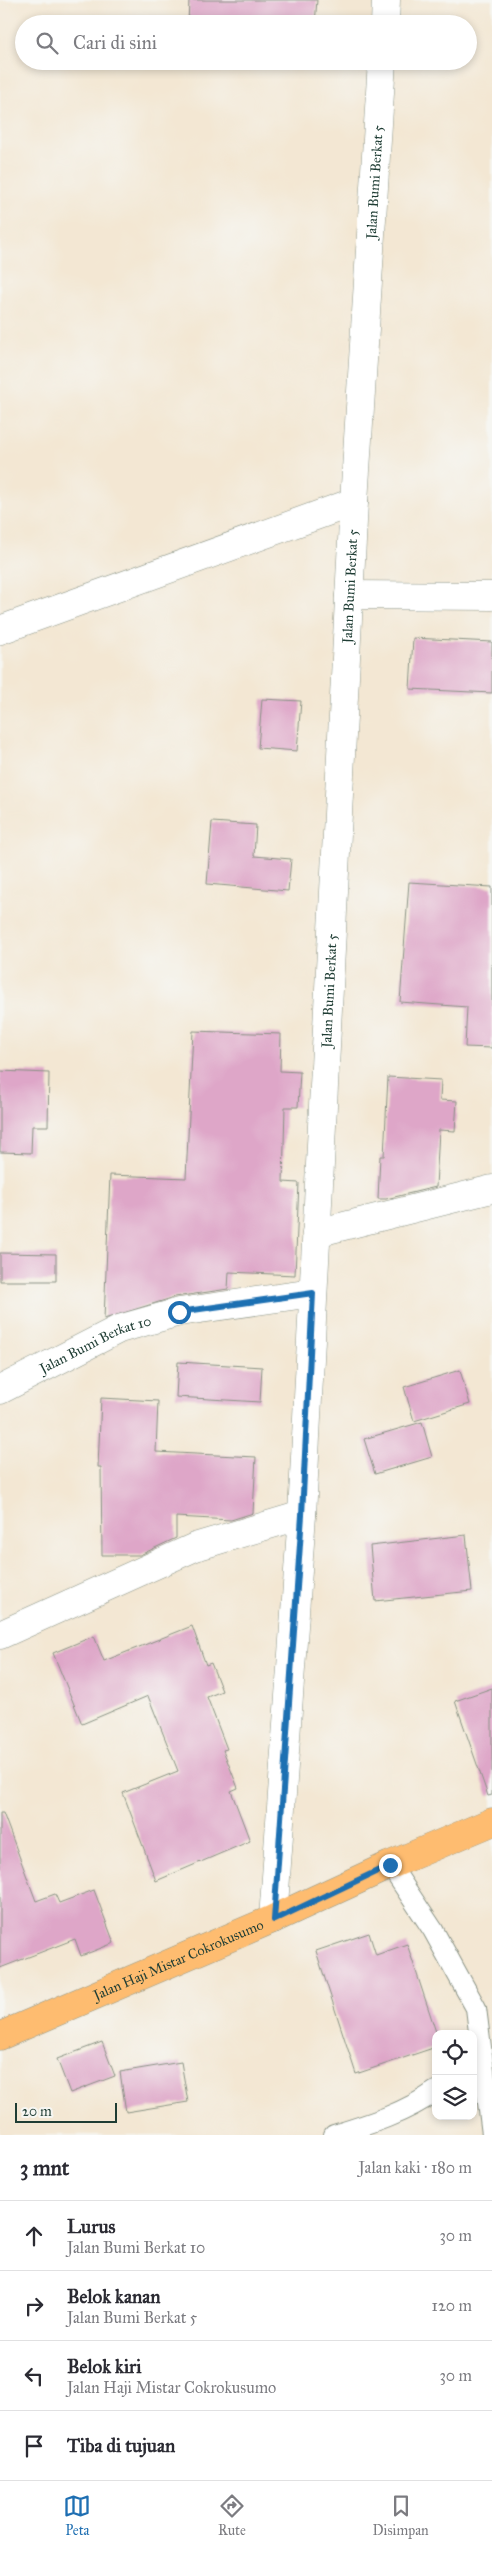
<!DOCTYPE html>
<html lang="id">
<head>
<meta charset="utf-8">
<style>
  :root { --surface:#fff; --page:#f2f2f3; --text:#2b2b33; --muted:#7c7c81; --line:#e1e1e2; --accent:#1f6fb2 }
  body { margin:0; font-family:"IM FELL Great Primer",serif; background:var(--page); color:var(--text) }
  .controls { position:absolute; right:15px; bottom:15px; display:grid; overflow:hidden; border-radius:10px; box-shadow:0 2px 8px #0003 }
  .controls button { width:45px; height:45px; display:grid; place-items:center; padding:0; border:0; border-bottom:1px solid var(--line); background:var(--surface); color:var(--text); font:25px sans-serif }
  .scale { position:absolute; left:15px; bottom:12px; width:102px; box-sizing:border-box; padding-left:5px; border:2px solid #1f3d34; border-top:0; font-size:14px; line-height:18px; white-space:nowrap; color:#1f3d34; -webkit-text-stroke:4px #f6f6f2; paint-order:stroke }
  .stop { position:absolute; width:15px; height:15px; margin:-11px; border:4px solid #1f6fb2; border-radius:50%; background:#fff }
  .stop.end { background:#1f6fb2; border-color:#fff; box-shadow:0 1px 5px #0008 }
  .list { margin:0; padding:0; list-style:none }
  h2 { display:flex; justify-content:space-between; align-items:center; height:65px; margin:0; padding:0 20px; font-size:21px }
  h2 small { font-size:16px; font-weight:400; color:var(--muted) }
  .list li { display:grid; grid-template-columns:32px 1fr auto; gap:15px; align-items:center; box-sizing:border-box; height:70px; padding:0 20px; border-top:1px solid var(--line) }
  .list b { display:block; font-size:19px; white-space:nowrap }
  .list p { margin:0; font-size:16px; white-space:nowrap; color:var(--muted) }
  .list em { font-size:16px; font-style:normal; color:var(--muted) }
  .icon { flex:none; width:28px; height:28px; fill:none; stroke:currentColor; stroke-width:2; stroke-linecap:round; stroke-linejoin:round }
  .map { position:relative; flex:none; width:492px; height:2135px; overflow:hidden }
  .search { position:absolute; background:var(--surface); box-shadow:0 2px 8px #0003; left:15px; right:15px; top:15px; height:55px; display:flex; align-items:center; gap:12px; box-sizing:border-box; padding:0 18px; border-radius:28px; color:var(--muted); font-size:19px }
  .sheet { height:345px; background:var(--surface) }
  nav { display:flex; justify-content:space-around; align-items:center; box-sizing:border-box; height:70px; border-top:1px solid var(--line); background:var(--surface); font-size:14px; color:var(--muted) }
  nav a { display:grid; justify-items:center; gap:2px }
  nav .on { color:var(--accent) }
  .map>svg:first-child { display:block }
  .building { fill:#dea6c8 }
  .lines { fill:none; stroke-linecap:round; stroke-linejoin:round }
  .lane-casing { stroke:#899284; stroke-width:22 }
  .street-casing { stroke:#899284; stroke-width:29 }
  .primary-casing { stroke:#899284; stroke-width:29 }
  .lane { stroke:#fff; stroke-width:20 }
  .street { stroke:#fff; stroke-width:28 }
  .primary { stroke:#febc70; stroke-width:28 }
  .route { stroke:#1f6fb2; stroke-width:6 }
  .labels { text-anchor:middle; stroke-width:4.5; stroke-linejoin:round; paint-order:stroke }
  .street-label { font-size:14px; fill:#1f3d34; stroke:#f6f6f2 }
</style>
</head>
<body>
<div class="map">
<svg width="492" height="2135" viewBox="0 0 492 2135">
  <rect width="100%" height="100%" fill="#f6f6f2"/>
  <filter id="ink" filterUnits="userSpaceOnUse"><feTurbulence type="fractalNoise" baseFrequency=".02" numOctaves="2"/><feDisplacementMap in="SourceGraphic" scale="10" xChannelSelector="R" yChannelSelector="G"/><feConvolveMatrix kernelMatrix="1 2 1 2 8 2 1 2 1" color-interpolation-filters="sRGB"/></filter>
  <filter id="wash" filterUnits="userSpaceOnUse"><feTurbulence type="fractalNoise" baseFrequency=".0096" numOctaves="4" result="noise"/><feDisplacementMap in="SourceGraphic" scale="20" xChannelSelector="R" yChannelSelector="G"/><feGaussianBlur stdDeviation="1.12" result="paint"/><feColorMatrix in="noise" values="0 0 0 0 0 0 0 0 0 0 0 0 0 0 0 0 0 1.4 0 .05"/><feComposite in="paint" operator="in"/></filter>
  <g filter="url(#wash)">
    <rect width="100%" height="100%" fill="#f3e7d3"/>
    <g id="blocks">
      <g class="building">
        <polygon points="189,0 317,0 315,24 188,24"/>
        <polygon points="413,638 492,642 492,693 410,689"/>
        <polygon points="262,699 301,701 297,751 258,748"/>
        <polygon points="212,822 256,825 254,856 291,859 288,891 207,884"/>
        <polygon points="409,882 492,887 492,1048 465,1047 467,1007 400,1002"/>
        <polygon points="193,1031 281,1034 280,1071 300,1072 298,1107 285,1107 283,1182 299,1183 295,1275 229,1272 228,1289 175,1297 104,1319 110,1175 186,1178"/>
        <polygon points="0,1071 49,1073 48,1126 32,1126 31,1153 0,1152"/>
        <polygon points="388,1077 441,1080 440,1100 457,1101 455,1131 439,1130 436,1187 386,1199 378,1199 380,1156 384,1156"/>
        <polygon points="0,1253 56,1254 56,1281 0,1281"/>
        <polygon points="178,1362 262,1367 260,1402 176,1397"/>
        <polygon points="460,1370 470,1404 414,1421 404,1387"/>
        <polygon points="101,1398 158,1401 156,1452 256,1457 253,1513 231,1520 176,1517 176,1538 140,1555 102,1555 101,1467 98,1467"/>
        <polygon points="422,1422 432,1457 375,1474 364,1439"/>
        <polygon points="466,1535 472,1591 375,1601 370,1546"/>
        <polygon points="192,1626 206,1665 211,1663 222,1691 207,1697 227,1749 223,1750 238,1788 231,1791 250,1841 156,1881 123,1793 178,1771 148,1696 82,1724 53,1653 94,1636 104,1661"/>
        <polygon points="492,1688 492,1795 488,1796 455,1701"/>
        <polygon points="0,1813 3,1813 36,1901 55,1894 59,1903 94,1890 114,1943 81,1956 75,1939 0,1968"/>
        <polygon points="369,1933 376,1955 407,1944 436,2032 436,2047 356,2074 316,1951"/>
        <polygon points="102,2042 115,2076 70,2093 57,2059"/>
        <polygon points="181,2062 188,2102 126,2112 120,2072"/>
      </g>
    </g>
  </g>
  <g filter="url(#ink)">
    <use href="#blocks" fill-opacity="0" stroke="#899284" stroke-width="1"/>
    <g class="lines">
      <defs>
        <g id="lane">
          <polyline points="390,1865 433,1930 476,2008 492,2134"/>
          <path d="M334,2135C370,2124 405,2113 436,2091"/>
        </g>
        <g id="street">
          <polyline points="385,24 386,0"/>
          <polyline points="349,595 492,596"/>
          <polyline points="0,630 354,502"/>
          <polyline points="316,1233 492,1189"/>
          <path id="s1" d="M0,1390L119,1329L179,1312L313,1293"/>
          <polyline points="0,1635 195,1547 302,1515"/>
          <path id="s2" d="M273,1919L302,1515L354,502L382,61"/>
        </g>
        <g id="primary">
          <path id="s3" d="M0,2036L273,1919L390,1865L492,1822"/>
        </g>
      </defs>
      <use href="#lane" class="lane-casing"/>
      <use href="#street" class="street-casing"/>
      <use href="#primary" class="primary-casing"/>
      <use href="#lane" class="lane"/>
      <use href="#street" class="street"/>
      <use href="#primary" class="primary"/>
    </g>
  </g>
  <g class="lines" filter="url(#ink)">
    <polyline class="route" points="179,1312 313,1293 302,1515 274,1920 390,1865"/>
  </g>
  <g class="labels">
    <g class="street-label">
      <text dy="5" stroke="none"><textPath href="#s2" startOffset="1740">Jalan Bumi Berkat 5</textPath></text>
      <text dy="5" stroke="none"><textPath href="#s2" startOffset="1335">Jalan Bumi Berkat 5</textPath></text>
      <text dy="5" stroke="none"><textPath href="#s2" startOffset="930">Jalan Bumi Berkat 5</textPath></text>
      <text dy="5" stroke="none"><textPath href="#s1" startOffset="106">Jalan Bumi Berkat 10</textPath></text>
      <text dy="5" stroke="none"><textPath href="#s3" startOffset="194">Jalan Haji Mistar Cokrokusumo</textPath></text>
    </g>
  </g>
</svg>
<div class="controls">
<button><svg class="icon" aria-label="locate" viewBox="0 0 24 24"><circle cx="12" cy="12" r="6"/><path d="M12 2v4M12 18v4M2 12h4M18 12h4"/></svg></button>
<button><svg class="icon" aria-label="layers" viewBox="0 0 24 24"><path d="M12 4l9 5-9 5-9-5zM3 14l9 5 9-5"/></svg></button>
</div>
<div class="scale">20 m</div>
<div class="stop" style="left:179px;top:1312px"></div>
<div class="stop end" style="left:390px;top:1865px"></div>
<div class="search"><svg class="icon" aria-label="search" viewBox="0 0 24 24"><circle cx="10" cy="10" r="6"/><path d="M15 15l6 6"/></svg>Cari di sini</div>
</div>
<section class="sheet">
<h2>3 mnt<small>Jalan kaki · 180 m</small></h2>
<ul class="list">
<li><svg class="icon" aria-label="ahead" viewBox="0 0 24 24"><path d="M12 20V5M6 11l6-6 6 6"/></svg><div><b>Lurus</b><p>Jalan Bumi Berkat 10</p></div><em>30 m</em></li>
<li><svg class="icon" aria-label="right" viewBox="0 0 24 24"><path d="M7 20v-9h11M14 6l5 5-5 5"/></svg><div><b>Belok kanan</b><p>Jalan Bumi Berkat 5</p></div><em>120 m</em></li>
<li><svg class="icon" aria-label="left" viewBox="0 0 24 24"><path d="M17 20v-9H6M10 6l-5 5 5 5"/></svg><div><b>Belok kiri</b><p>Jalan Haji Mistar Cokrokusumo</p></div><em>30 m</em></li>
<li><svg class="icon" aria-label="arrive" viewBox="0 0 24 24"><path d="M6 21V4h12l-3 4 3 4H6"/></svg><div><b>Tiba di tujuan</b></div></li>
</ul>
</section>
<nav>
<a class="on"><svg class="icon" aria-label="map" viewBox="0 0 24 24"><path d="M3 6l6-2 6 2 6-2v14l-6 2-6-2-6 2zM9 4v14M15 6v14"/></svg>Peta</a>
<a><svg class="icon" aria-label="directions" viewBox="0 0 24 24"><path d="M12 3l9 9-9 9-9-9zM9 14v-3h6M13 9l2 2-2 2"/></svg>Rute</a>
<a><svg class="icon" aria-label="saved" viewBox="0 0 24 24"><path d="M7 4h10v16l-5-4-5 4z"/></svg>Disimpan</a>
</nav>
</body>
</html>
